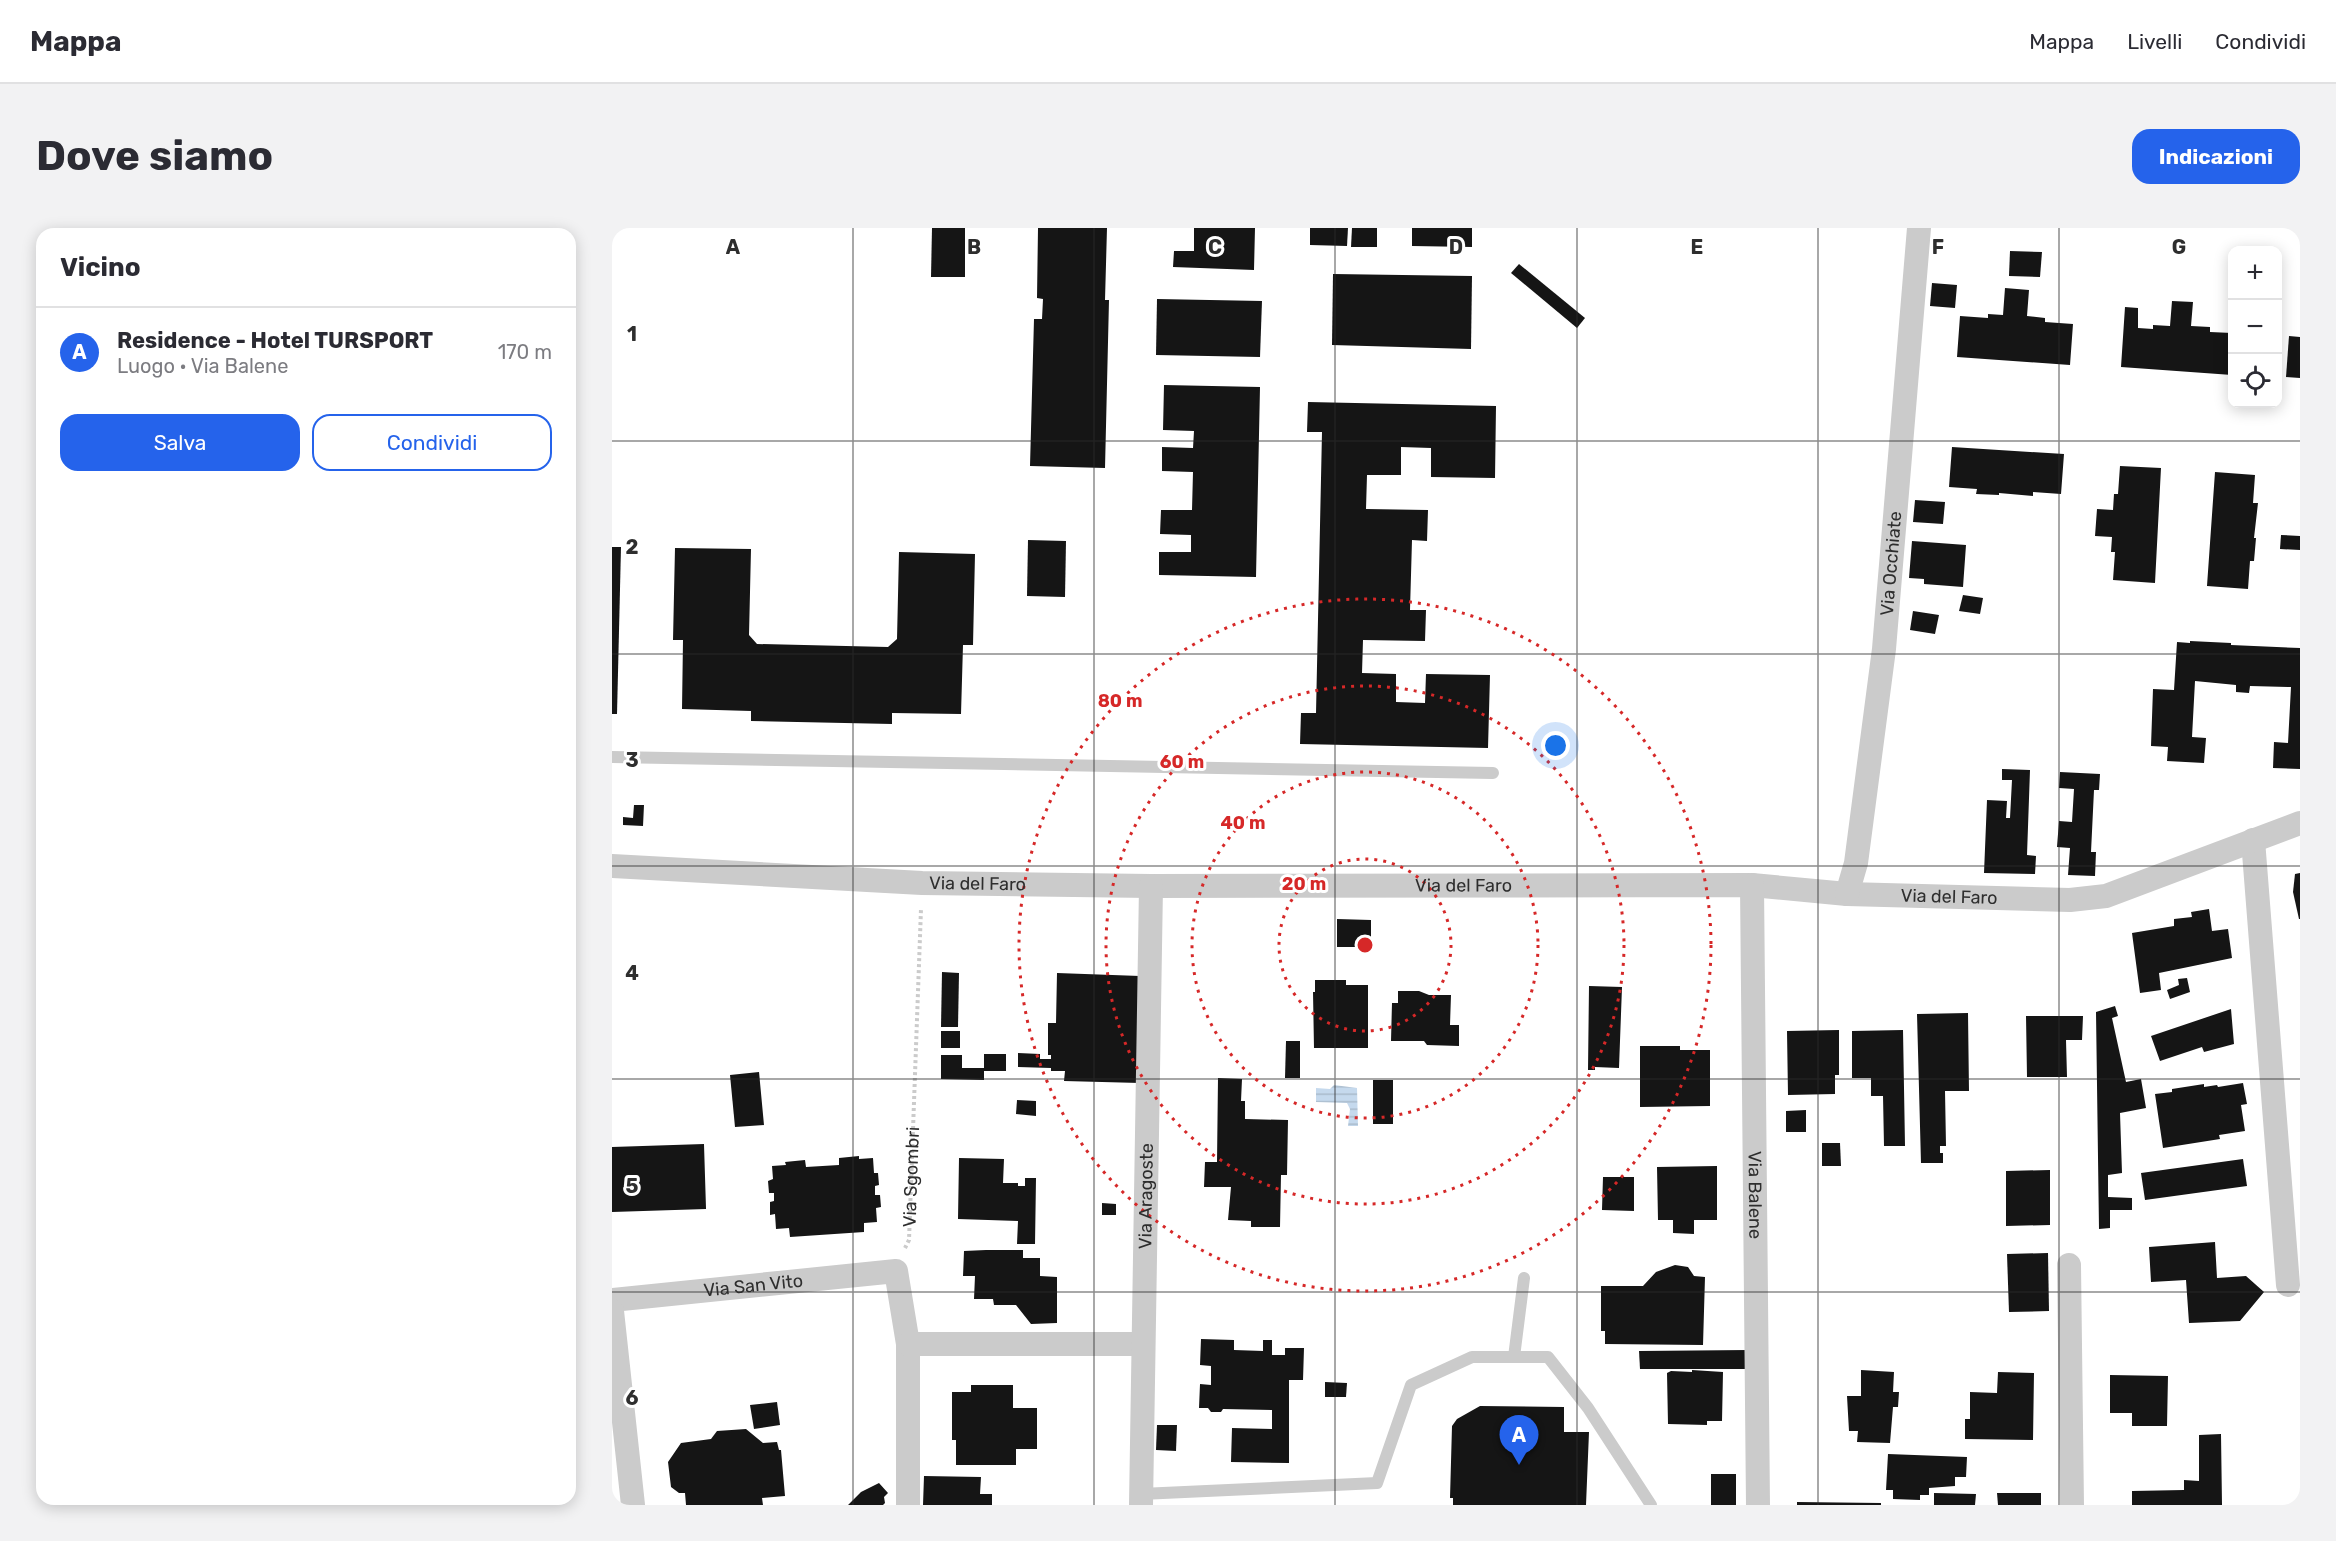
<!DOCTYPE html>
<html lang="it">
<head>
<meta charset="utf-8">
<style>
  :root { --surface:#fff; --page:#f2f2f3; --text:#2b2b33; --muted:#7c7c81; --line:#e1e1e2; --accent:#2563eb }
  body { margin:0; font-family:Rubik,sans-serif; background:var(--page); color:var(--text) }
  .controls { position:absolute; right:18px; top:18px; display:grid; overflow:hidden; border-radius:12px; box-shadow:0 3px 15px #0003 }
  .controls button { width:54px; height:54px; display:grid; place-items:center; padding:0; border:0; border-bottom:2px solid var(--line); background:var(--surface); color:var(--text); font:30px sans-serif }
  .you { position:absolute; left:944px; top:518px; width:21px; height:21px; margin:-15px; border:4px solid #fff; border-radius:50%; background:#1a73e8; box-shadow:0 0 0 9px #1a73e833 }
  .badge { display:grid; place-items:center; width:39px; height:39px; border-radius:50%; background:var(--accent); color:#fff; font-size:20px; font-weight:700 }
  .pin { position:absolute; translate:-50% -50px; filter:drop-shadow(0 2px 3px #0008) }
  .pin::after { content:''; position:absolute; top:32px; width:21px; height:18px; background:inherit; clip-path:polygon(0 0,100% 0,50% 100%) }
  .list { margin:0; padding:0; list-style:none }
  h2 { display:flex; justify-content:space-between; align-items:center; height:78px; margin:0; padding:0 24px; font-size:26px }
  h2 small { font-size:20px; font-weight:400; color:var(--muted) }
  .list li { display:grid; grid-template-columns:39px 1fr auto; gap:18px; align-items:center; box-sizing:border-box; height:90px; padding:0 24px; border-top:2px solid var(--line) }
  .list b { display:block; font-size:22px; white-space:nowrap }
  .list p { margin:0; font-size:20px; white-space:nowrap; color:var(--muted) }
  .list em { font-size:20px; font-style:normal; color:var(--muted) }
  .actions { display:flex; gap:12px; padding:18px 24px }
  .actions a { flex:1; padding:14px 0; border:2px solid var(--accent); border-radius:18px; text-align:center; font-size:21px; color:var(--accent) }
  .actions .main { background:var(--accent); color:#fff }
  .icon { flex:none; width:33px; height:33px; fill:none; stroke:currentColor; stroke-width:2; stroke-linecap:round; stroke-linejoin:round }
  .map { position:relative; flex:none; width:1688px; height:1277px; overflow:hidden; border-radius:18px }
  header { display:flex; align-items:center; gap:36px; box-sizing:border-box; height:84px; padding:0 30px; background:var(--surface); border-bottom:2px solid var(--line) }
  header strong { font-size:28px }
  nav { display:flex; gap:33px; margin-inline-start:auto; font-size:21px }
  .intro { display:flex; align-items:center; justify-content:space-between; box-sizing:border-box; height:144px; padding:0 36px }
  h1 { margin:0; font-size:42px }
  .button { padding:15px 27px; border-radius:18px; background:var(--accent); color:#fff; font-size:21px; font-weight:700 }
  main { display:flex; gap:36px; padding:0 36px }
  aside { flex:1; background:var(--surface); border-radius:18px; box-shadow:0 3px 15px #0003 }
  .map>svg:first-child { display:block }
  .water { fill:url(#water-rules) }
  .building { fill:#151515 }
  .lines { fill:none; stroke-linecap:round; stroke-linejoin:round }
  .path { stroke:#cbcbcb; stroke-width:4; stroke-dasharray:3 3; stroke-linecap:butt }
  .service { stroke:#cbcbcb; stroke-width:12 }
  .minor { stroke:#cbcbcb; stroke-width:24 }
  .grid { fill:none; stroke:#2e2e2e; stroke-width:1.5; stroke-opacity:0.55 }
  .ring { fill:none; stroke:#d62828; stroke-width:3; stroke-dasharray:3 6 }
  .labels { text-anchor:middle; stroke-width:6; stroke-linejoin:round; paint-order:stroke }
  .street-label { font-size:18px; fill:#2e2e2e; stroke:#fff }
  .grid-label { font-size:20px; text-anchor:middle; font-weight:bold; fill:#2e2e2e; stroke:#fff; stroke-width:6; stroke-linejoin:round; paint-order:stroke }
  .centre { fill:#d62828; stroke:#fff; stroke-width:3 }
  .ring-label { font-size:18px; text-anchor:middle; font-weight:bold; fill:#d62828; stroke:#fff; stroke-width:6; stroke-linejoin:round; paint-order:stroke }
</style>
</head>
<body>
<header>
<strong>Mappa</strong>
<nav><a>Mappa</a><a>Livelli</a><a>Condividi</a></nav>
</header>
<div class="intro"><h1>Dove siamo</h1><a class="button">Indicazioni</a></div>
<main>
<aside>
<h2>Vicino<small></small></h2>
<ul class="list">
<li><span class="badge">A</span><div><b>Residence - Hotel TURSPORT</b><p>Luogo · Via Balene</p></div><em>170 m</em></li>
</ul>
<div class="actions"><a class="main">Salva</a><a>Condividi</a></div>
</aside>
<div class="map">
<svg width="1688" height="1277" viewBox="0 0 1688 1277">
  <defs>
    <pattern id="water-rules" width="6" height="5" patternUnits="userSpaceOnUse" patternTransform="scale(1.5)"><rect width="6" height="5" fill="#c5d9ed"/><path d="M0 2.5h6" fill="none" stroke="#abc"/></pattern>
  </defs>
  <rect width="100%" height="100%" fill="#fff"/>
  <polygon class="water" points="722,857 745,860 746,898 736,898 738,881 735,875 704,874 704,860 718,861"/>
  <g class="building">
    <polygon points="320,0 353,0 353,49 319,49"/>
    <polygon points="426,0 495,0 493,72 497,72 493,240 418,238 422,91 430,91 431,71 425,70"/>
    <polygon points="582,0 643,0 642,42 561,39 562,23 582,23"/>
    <polygon points="698,0 736,0 735,18 698,17"/>
    <polygon points="740,0 765,0 765,19 739,19"/>
    <polygon points="800,0 860,0 860,19 800,18"/>
    <polygon points="1398,23 1430,24 1428,49 1397,48"/>
    <polygon points="907,36 973,90 965,100 899,45"/>
    <polygon points="721,46 860,48 859,121 720,117"/>
    <polygon points="1320,55 1345,57 1343,80 1318,78"/>
    <polygon points="1393,60 1417,62 1415,88 1433,90 1433,94 1461,96 1458,137 1345,129 1348,88 1376,90 1376,86 1391,87"/>
    <polygon points="545,71 650,73 648,129 544,127"/>
    <polygon points="1560,73 1581,74 1579,98 1598,99 1598,104 1620,105 1620,147 1509,139 1513,79 1526,80 1526,100 1541,101 1541,97 1558,98"/>
    <polygon points="1677,108 1688,109 1688,150 1674,149"/>
    <polygon points="552,157 648,159 644,349 547,347 547,324 579,324 579,307 548,306 549,282 580,282 581,244 550,243 550,219 581,220 582,203 551,202"/>
    <polygon points="696,174 884,178 883,250 819,249 819,220 789,219 789,247 755,247 754,281 816,282 815,313 800,312 798,382 814,382 813,413 751,412 750,445 784,446 784,474 813,475 814,446 878,447 876,520 688,516 689,485 704,485 710,204 695,204"/>
    <polygon points="1340,219 1452,226 1449,266 1421,264 1421,268 1387,265 1387,267 1364,266 1365,261 1337,259"/>
    <polygon points="1508,238 1549,240 1543,355 1501,352 1503,324 1499,324 1500,309 1483,308 1485,281 1501,282 1502,266 1506,266"/>
    <polygon points="1603,244 1643,247 1641,275 1646,275 1642,310 1644,310 1642,333 1638,333 1636,361 1595,358"/>
    <polygon points="1303,272 1333,274 1331,296 1301,294"/>
    <polygon points="1669,307 1688,308 1688,322 1668,321"/>
    <polygon points="416,312 454,313 453,369 415,368"/>
    <polygon points="1300,313 1354,317 1351,359 1312,356 1312,351 1297,350"/>
    <polygon points="0,319 9,319 5,486 0,486"/>
    <polygon points="63,320 139,321 137,407 145,416 276,419 285,411 287,324 363,326 361,417 351,417 349,486 280,485 280,496 139,493 139,483 70,481 71,412 61,412"/>
    <polygon points="1351,367 1371,370 1368,386 1347,383"/>
    <polygon points="1301,383 1327,387 1323,406 1298,402"/>
    <polygon points="1578,413 1619,415 1619,417 1688,420 1688,541 1661,540 1662,514 1676,515 1679,459 1638,458 1637,465 1624,464 1624,457 1583,453 1580,509 1594,510 1592,535 1555,533 1556,519 1539,518 1541,461 1562,462 1565,414 1578,415"/>
    <polygon points="1390,541 1418,542 1415,627 1424,628 1423,646 1372,645 1375,572 1395,573 1394,590 1398,590 1400,552 1390,552"/>
    <polygon points="1448,544 1488,546 1487,562 1482,562 1479,624 1484,624 1483,648 1456,647 1458,620 1445,619 1447,593 1460,594 1462,561 1447,560"/>
    <polygon points="22,577 32,577 31,598 11,597 11,589 21,590"/>
    <polygon points="1688,645 1688,691 1687,691 1681,664 1683,646"/>
    <polygon points="1597,681 1600,703 1616,701 1620,730 1547,745 1549,762 1528,765 1520,705 1562,698 1562,691 1580,689 1579,684"/>
    <polygon points="725,691 759,692 759,719 725,719"/>
    <polygon points="330,744 347,745 346,799 329,799"/>
    <polygon points="445,745 528,748 528,855 452,853 453,843 439,843 439,840 406,839 406,825 428,826 428,831 439,831 439,827 436,827 436,795 444,795"/>
    <polygon points="1575,750 1578,764 1558,771 1555,762 1567,757 1566,751"/>
    <polygon points="703,752 734,752 734,757 756,757 756,820 702,820 701,764 703,764"/>
    <polygon points="977,758 1010,759 1007,840 983,839 983,842 976,842"/>
    <polygon points="786,763 807,763 817,767 839,767 838,797 847,797 847,818 815,817 812,813 779,813 780,775 786,775"/>
    <polygon points="1503,778 1506,788 1500,790 1514,854 1529,851 1534,880 1508,885 1510,945 1496,947 1496,969 1520,970 1520,982 1498,982 1498,1000 1487,1001 1484,784"/>
    <polygon points="1619,781 1622,816 1592,824 1590,819 1548,833 1539,808"/>
    <polygon points="1356,785 1357,863 1333,863 1334,918 1328,918 1328,925 1331,925 1331,935 1309,935 1305,786"/>
    <polygon points="1414,788 1471,788 1470,812 1454,812 1455,849 1415,849"/>
    <polygon points="1227,802 1227,847 1223,847 1223,866 1176,867 1175,803"/>
    <polygon points="1291,802 1293,918 1272,918 1271,868 1259,868 1259,850 1240,850 1240,803"/>
    <rect x="329" y="803" width="19" height="17"/>
    <polygon points="674,813 688,813 688,850 673,850"/>
    <polygon points="1028,818 1068,818 1068,822 1098,822 1098,878 1028,879"/>
    <polygon points="372,826 394,826 394,843 372,843 372,852 329,851 329,827 350,827 350,840 372,840"/>
    <polygon points="147,844 152,897 123,899 118,847"/>
    <polygon points="606,850 630,851 629,873 633,873 633,891 676,892 675,947 669,947 668,999 639,999 639,993 616,992 619,959 592,959 593,934 605,934"/>
    <rect x="761" y="852" width="20" height="44"/>
    <polygon points="1631,855 1635,876 1629,877 1633,903 1607,907 1608,911 1551,920 1543,866 1560,864 1560,861 1592,856 1592,859 1605,857 1606,859"/>
    <polygon points="405,872 424,873 424,888 404,886"/>
    <polygon points="1194,882 1194,904 1174,904 1174,883"/>
    <polygon points="1210,915 1228,915 1229,938 1210,938"/>
    <polygon points="92,916 94,981 0,984 0,919"/>
    <polygon points="247,928 247,931 261,930 262,945 266,945 267,957 263,958 263,967 268,967 269,979 264,980 265,994 252,995 252,1004 178,1009 177,1000 164,1001 163,986 158,987 158,974 162,973 162,965 157,965 156,953 161,951 160,938 174,937 173,934 193,932 194,939 227,937 227,930"/>
    <polygon points="347,930 392,931 391,955 406,955 406,958 413,958 413,950 424,950 423,1016 405,1016 406,993 346,991"/>
    <polygon points="1631,931 1635,958 1533,972 1529,945"/>
    <polygon points="1105,938 1105,992 1082,992 1082,1006 1061,1005 1061,992 1046,992 1045,939"/>
    <polygon points="1438,942 1438,997 1394,998 1394,943"/>
    <polygon points="991,949 1022,949 1022,983 990,982"/>
    <polygon points="490,975 504,976 504,987 490,987"/>
    <polygon points="1603,1014 1605,1050 1634,1048 1652,1064 1628,1093 1577,1095 1574,1052 1539,1054 1537,1019"/>
    <polygon points="374,1022 411,1022 411,1030 428,1030 428,1048 445,1049 445,1095 419,1096 404,1077 382,1077 381,1071 362,1071 363,1048 351,1048 352,1023"/>
    <polygon points="1436,1025 1437,1083 1397,1084 1395,1026"/>
    <polygon points="1063,1037 1076,1039 1082,1048 1093,1049 1091,1117 993,1116 993,1103 989,1103 989,1058 1031,1058 1044,1044"/>
    <polygon points="589,1111 622,1112 622,1122 651,1123 651,1112 660,1112 660,1127 673,1127 673,1120 692,1120 691,1152 677,1152 677,1235 619,1234 620,1200 660,1201 660,1182 611,1181 609,1184 599,1184 596,1180 587,1180 588,1156 599,1157 599,1138 588,1137"/>
    <polygon points="1137,1122 1137,1141 1028,1141 1027,1123"/>
    <polygon points="1080,1142 1111,1144 1110,1193 1095,1193 1095,1197 1056,1196 1055,1145 1059,1143 1080,1144"/>
    <polygon points="1249,1142 1282,1144 1281,1164 1287,1164 1286,1179 1281,1179 1278,1215 1245,1214 1246,1203 1237,1203 1235,1168 1249,1168"/>
    <polygon points="1386,1144 1422,1145 1421,1212 1353,1211 1353,1191 1358,1191 1358,1164 1385,1165"/>
    <polygon points="1498,1147 1556,1148 1555,1198 1520,1198 1520,1185 1498,1185"/>
    <polygon points="713,1154 735,1155 734,1169 713,1169"/>
    <polygon points="359,1157 401,1157 401,1180 425,1180 425,1221 404,1221 404,1237 344,1237 344,1212 340,1212 340,1164 359,1164"/>
    <polygon points="165,1174 168,1197 142,1201 138,1177"/>
    <polygon points="868,1178 952,1179 952,1204 977,1204 974,1277 841,1277 841,1270 838,1270 840,1198 845,1191"/>
    <polygon points="545,1197 565,1197 564,1223 544,1222"/>
    <polygon points="134,1201 151,1215 165,1214 167,1222 169,1222 173,1268 150,1270 151,1277 74,1277 73,1265 67,1265 59,1259 56,1234 69,1215 99,1211 105,1203"/>
    <polygon points="1609,1206 1610,1277 1520,1277 1520,1263 1572,1262 1572,1252 1587,1253 1587,1207"/>
    <polygon points="1276,1226 1355,1229 1354,1249 1343,1249 1343,1258 1317,1260 1317,1267 1308,1267 1308,1272 1281,1271 1281,1262 1274,1262"/>
    <rect x="1099" y="1246" width="25" height="31"/>
    <polygon points="312,1248 369,1249 368,1266 380,1266 380,1277 311,1277"/>
    <polygon points="267,1255 276,1265 272,1269 273,1275 271,1277 236,1277 249,1264"/>
    <polygon points="1322,1265 1364,1266 1363,1277 1322,1277"/>
    <polygon points="1385,1265 1429,1265 1429,1277 1386,1277"/>
    <polygon points="1185,1274 1269,1275 1269,1277 1185,1277"/>
  </g>
  <g class="lines">
    <path class="path" id="s1" d="M293,1020L297,1012L309,681"/>
    <g class="service">
      <polyline points="0,529 881,545"/>
      <polyline points="902,1129 912,1050"/>
      <polyline points="529,1266 765,1255 799,1157 860,1129 936,1129 976,1180 1039,1277"/>
    </g>
    <g class="minor">
      <polyline points="1641,612 1676,1057"/>
      <path id="s2" d="M0,638L310,655L539,658L1140,657L1235,666L1458,672L1494,668L1688,595"/>
      <path id="s3" d="M1140,657L1146,1277"/>
      <path id="s4" d="M1235,666L1244,635L1272,421L1307,0"/>
      <polyline points="1457,1037 1460,1277"/>
      <path id="s5" d="M0,1072L284,1043L296,1116V1277"/>
      <polyline points="0,1083 21,1277"/>
      <polyline points="296,1116 530,1116"/>
      <path id="s6" d="M529,1277L539,658"/>
    </g>
  </g>
  <path class="grid" d="M241,0V1277M482,0V1277M723,0V1277M965,0V1277M1206,0V1277M1447,0V1277M0,213H1688M0,426H1688M0,638H1688M0,851H1688M0,1064H1688"/>
  <g class="ring">
    <circle cx="753" cy="717" r="86"/>
    <circle cx="753" cy="717" r="173"/>
    <circle cx="753" cy="717" r="259"/>
    <circle cx="753" cy="717" r="346"/>
  </g>
  <g class="labels">
    <g class="street-label">
      <text dy="6" stroke="none"><textPath href="#s4" startOffset="334">Via Occhiate</textPath></text>
      <text dy="6" stroke="none"><textPath href="#s2" startOffset="366">Via del Faro</textPath></text>
      <text dy="6" stroke="none"><textPath href="#s2" startOffset="852">Via del Faro</textPath></text>
      <text dy="6" stroke="none"><textPath href="#s2" startOffset="1338">Via del Faro</textPath></text>
      <text dy="6" stroke="none"><textPath href="#s1" startOffset="72">Via Sgombri</textPath></text>
      <text dy="6" stroke="none"><textPath href="#s6" startOffset="309">Via Aragoste</textPath></text>
      <text dy="6" stroke="none"><textPath href="#s3" startOffset="310">Via Balene</textPath></text>
      <text dy="6" stroke="none"><textPath href="#s5" startOffset="142">Via San Vito</textPath></text>
    </g>
  </g>
  <g class="grid-label">
    <text x="121" y="26">A</text>
    <text x="362" y="26">B</text>
    <text x="603" y="26">C</text>
    <text x="844" y="26">D</text>
    <text x="1085" y="26">E</text>
    <text x="1326" y="26">F</text>
    <text x="1567" y="26">G</text>
    <text x="20" y="113">1</text>
    <text x="20" y="326">2</text>
    <text x="20" y="539">3</text>
    <text x="20" y="752">4</text>
    <text x="20" y="965">5</text>
    <text x="20" y="1177">6</text>
  </g>
  <circle cx="753" cy="717" r="9" class="centre"/>
  <g class="ring-label">
    <text x="508" y="479">80 m</text>
    <text x="570" y="540">60 m</text>
    <text x="631" y="601">40 m</text>
    <text x="692" y="662">20 m</text>
  </g>
</svg>
<div class="controls">
<button>+</button>
<button>−</button>
<button><svg class="icon" aria-label="locate" viewBox="0 0 24 24"><circle cx="12" cy="12" r="6"/><path d="M12 2v4M12 18v4M2 12h4M18 12h4"/></svg></button>
</div>
<div class="you"></div>
<div class="pin badge" style="left:907px;top:1237px">A</div>
</div>
</main>
</body>
</html>
